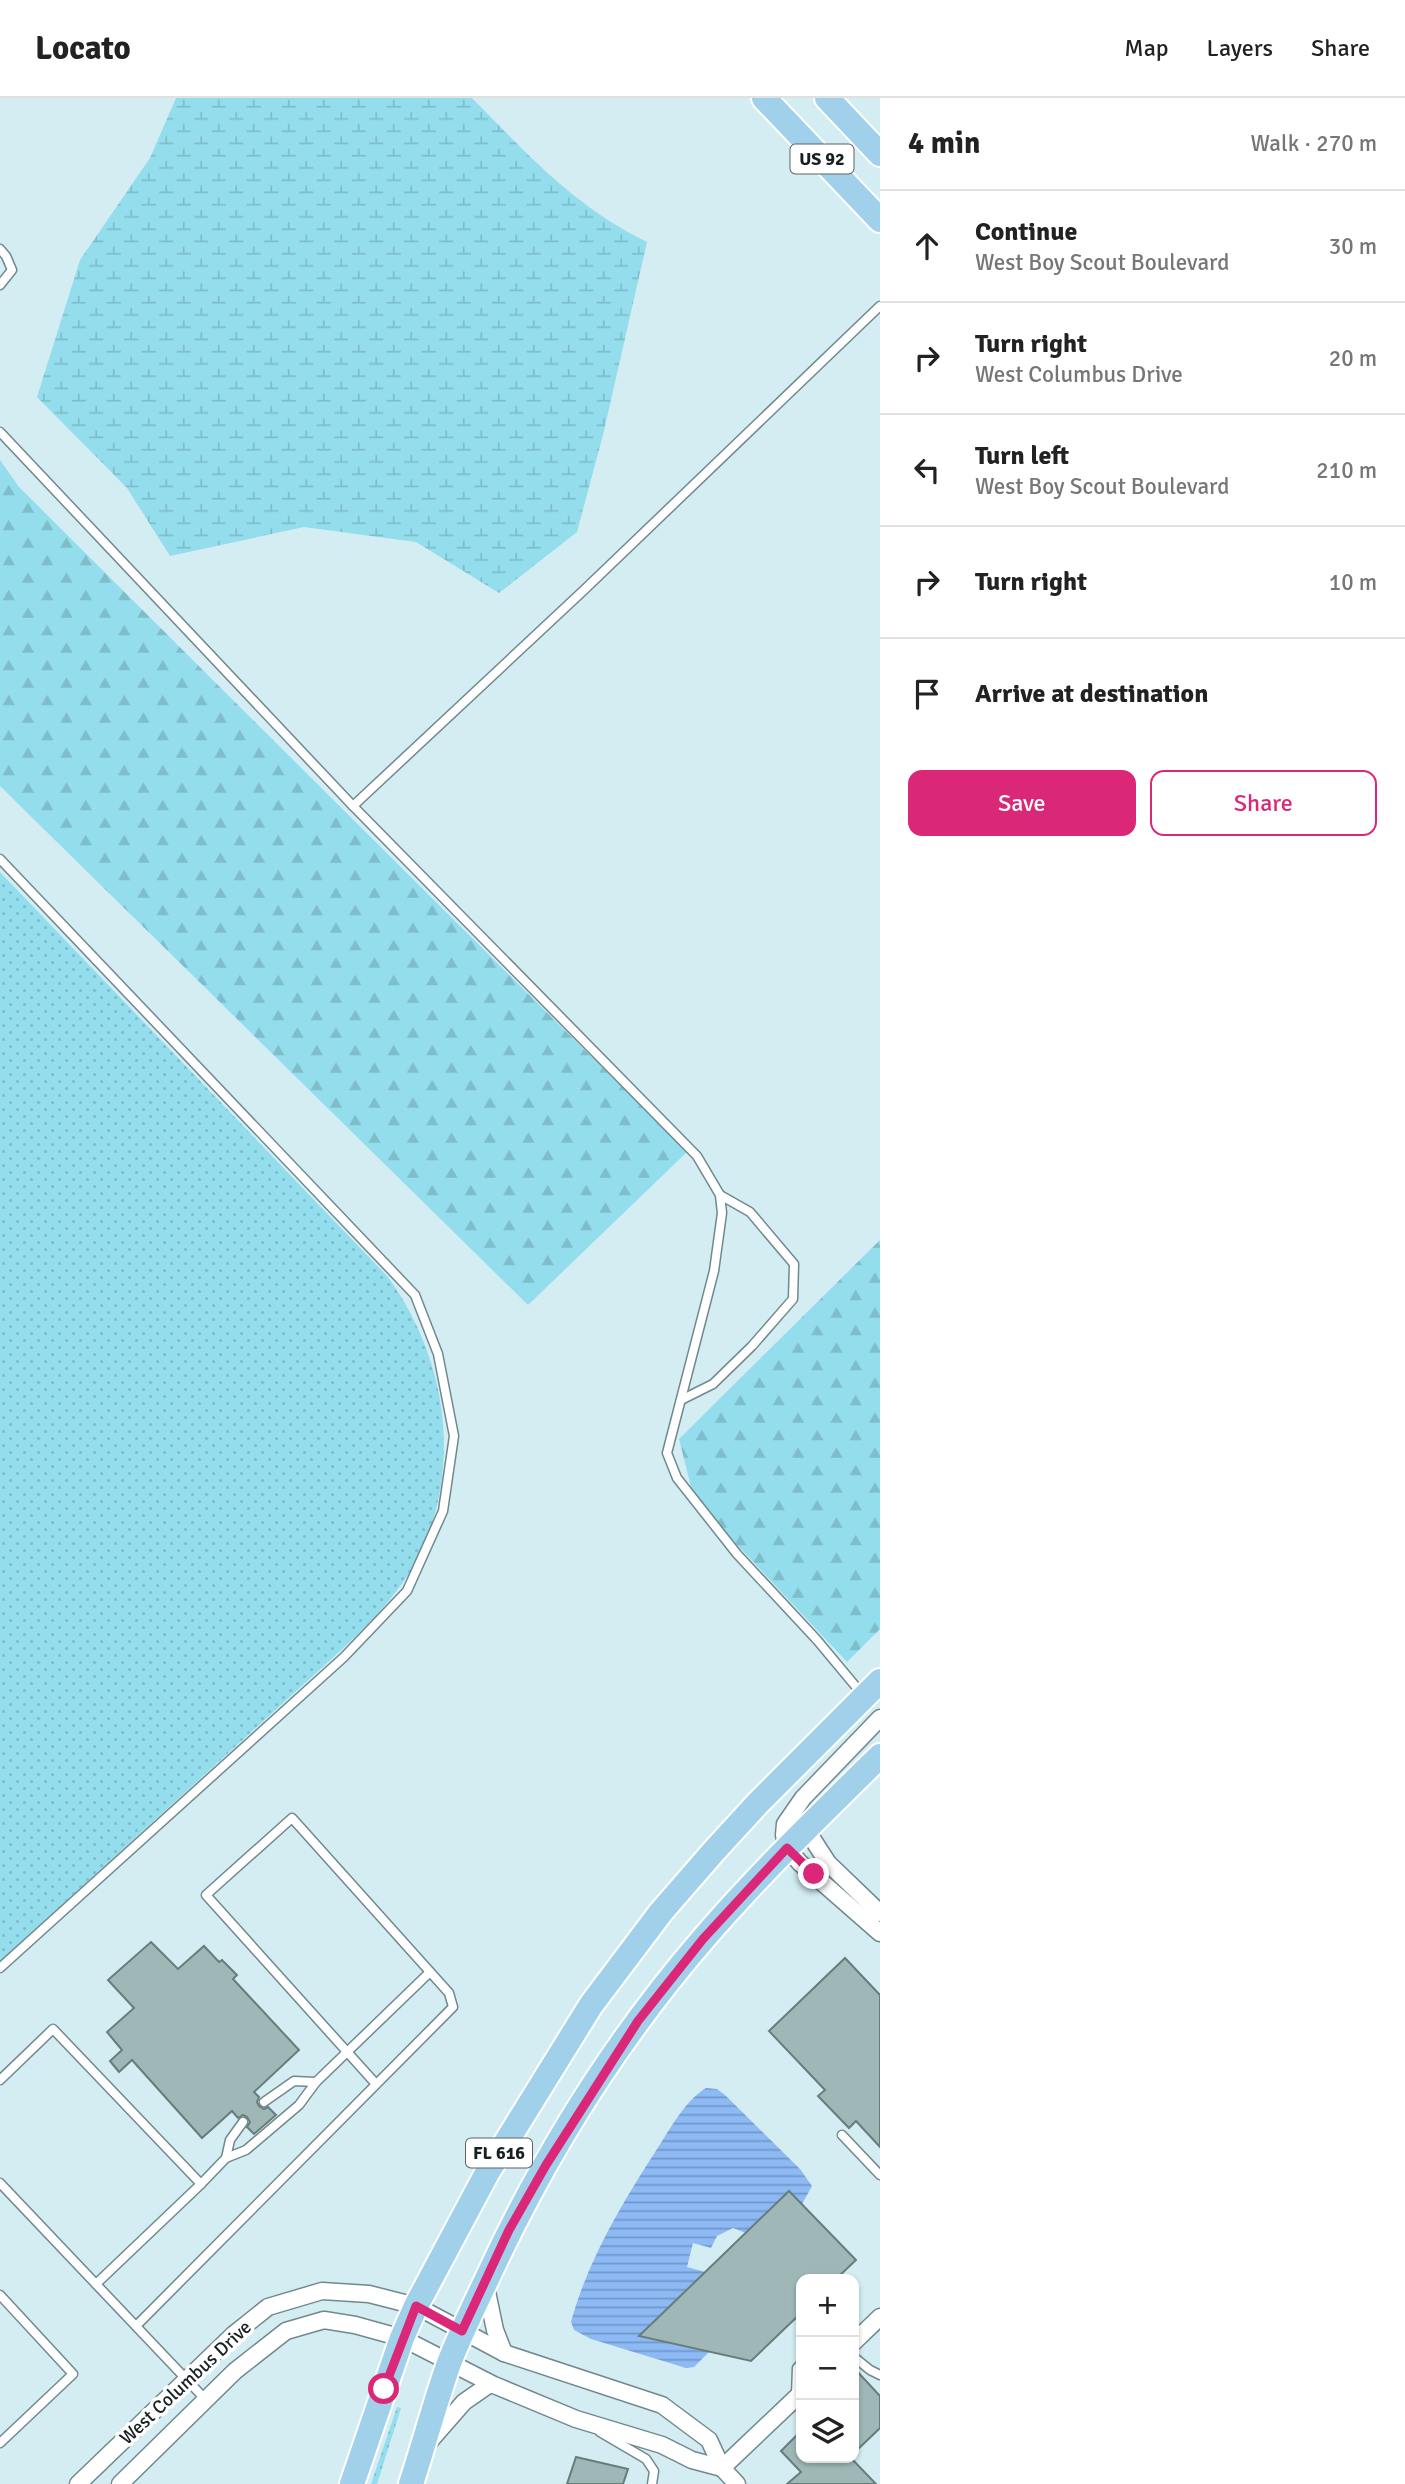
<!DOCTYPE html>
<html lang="en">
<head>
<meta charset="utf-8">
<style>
  :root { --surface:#fff; --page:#f2f2f2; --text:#222; --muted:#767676; --line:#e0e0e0; --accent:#db2777 }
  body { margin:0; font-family:Signika,sans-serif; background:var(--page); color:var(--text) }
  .controls { position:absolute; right:21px; bottom:21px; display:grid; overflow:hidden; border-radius:14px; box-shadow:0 2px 5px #0004 }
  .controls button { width:63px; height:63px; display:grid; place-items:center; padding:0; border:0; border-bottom:2px solid var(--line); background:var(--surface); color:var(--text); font:35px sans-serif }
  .stop { position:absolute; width:21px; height:21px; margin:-16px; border:5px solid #db2777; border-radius:50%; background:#fff }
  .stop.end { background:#db2777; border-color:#fff; box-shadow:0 2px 7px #0008 }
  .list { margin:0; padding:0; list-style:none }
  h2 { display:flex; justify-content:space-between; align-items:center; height:91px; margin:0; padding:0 28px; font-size:30px }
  h2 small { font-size:23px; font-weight:400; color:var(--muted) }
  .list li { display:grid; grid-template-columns:46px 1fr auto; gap:21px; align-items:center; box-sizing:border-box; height:112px; padding:0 28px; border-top:2px solid var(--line) }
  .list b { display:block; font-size:26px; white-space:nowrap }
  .list p { margin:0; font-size:23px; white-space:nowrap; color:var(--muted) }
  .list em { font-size:23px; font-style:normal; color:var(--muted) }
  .actions { display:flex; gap:14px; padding:21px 28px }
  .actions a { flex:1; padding:16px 0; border:2px solid var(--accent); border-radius:14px; text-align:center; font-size:24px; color:var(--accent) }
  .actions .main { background:var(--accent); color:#fff }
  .icon { flex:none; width:38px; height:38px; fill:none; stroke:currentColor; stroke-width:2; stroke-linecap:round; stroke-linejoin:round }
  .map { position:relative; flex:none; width:880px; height:2386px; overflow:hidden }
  header { display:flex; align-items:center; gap:42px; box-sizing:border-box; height:98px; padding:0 35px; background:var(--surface); border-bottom:2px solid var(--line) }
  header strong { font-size:33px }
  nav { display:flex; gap:38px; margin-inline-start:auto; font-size:24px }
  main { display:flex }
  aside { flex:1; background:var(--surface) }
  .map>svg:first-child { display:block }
  .grass { fill:url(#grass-dots) }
  .forest { fill:url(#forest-firs) }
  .wetland { fill:url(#wetland-marsh) }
  .water { fill:url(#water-rules) }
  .pier { fill:#d3edf3 }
  .building { fill:#9fb8b7; stroke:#657e7c; stroke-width:2 }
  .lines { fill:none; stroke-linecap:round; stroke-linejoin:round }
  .service-casing { stroke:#71898e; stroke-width:11 }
  .minor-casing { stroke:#71898e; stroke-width:19 }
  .primary-casing { stroke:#fff; stroke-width:28 }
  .service { stroke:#fff; stroke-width:8 }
  .minor { stroke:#fff; stroke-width:16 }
  .primary { stroke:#a0d0ea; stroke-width:24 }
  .route { stroke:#db2777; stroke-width:9 }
  .labels { text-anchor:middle; stroke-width:7; stroke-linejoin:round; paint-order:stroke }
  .shield { fill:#fff; stroke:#5d6364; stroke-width:2 }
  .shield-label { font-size:18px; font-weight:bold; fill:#172022 }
  .street-label { font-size:19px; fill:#172022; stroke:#fff }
</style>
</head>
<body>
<header>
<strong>Locato</strong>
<nav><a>Map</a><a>Layers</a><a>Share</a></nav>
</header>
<main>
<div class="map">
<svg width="880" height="2386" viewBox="0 0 880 2386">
  <defs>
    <pattern id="grass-dots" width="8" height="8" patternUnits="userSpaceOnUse" patternTransform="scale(1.75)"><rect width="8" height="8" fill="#93dded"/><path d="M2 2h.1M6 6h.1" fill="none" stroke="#7ebdcb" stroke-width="1.8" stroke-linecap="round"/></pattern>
    <pattern id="forest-firs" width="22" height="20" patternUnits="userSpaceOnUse" patternTransform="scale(1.75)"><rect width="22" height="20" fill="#93dded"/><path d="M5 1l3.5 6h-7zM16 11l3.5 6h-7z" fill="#7ebdcb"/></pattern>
    <pattern id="wetland-marsh" width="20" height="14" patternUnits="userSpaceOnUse" patternTransform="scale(1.75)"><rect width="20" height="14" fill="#93dded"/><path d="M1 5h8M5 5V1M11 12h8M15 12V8" fill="none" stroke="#7ebdcb"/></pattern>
    <pattern id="water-rules" width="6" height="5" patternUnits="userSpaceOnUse" patternTransform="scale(1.75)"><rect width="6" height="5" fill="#8dbaf5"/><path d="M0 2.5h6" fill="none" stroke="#7297c6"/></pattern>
  </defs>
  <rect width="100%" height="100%" fill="#d3edf3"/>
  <g class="grass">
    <path d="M0,774L387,1178C451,1264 466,1387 406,1480C387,1508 363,1532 338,1555L0,1863Z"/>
    <polygon points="397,2309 401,2310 377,2386 371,2386"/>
  </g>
  <g class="forest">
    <polygon points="0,362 19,389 687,1054 528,1207 0,688"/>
    <polygon points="880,1142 880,1531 847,1564 694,1401 679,1341"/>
  </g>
  <path class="wetland" d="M176,0H472C527,56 575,109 647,144L603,337L577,434L499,495L416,444L304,429L170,458L127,390L37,299L80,162L150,60Z"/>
  <path class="water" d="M706,1990L717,1991L725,1997L800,2071L812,2088L802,2106L640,2238L709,2254L694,2269L686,2270L591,2241L574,2232L571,2224C588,2161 624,2102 659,2048C672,2028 685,2003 706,1990Z"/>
  <polygon class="pier" points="733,2130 746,2135 705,2174 687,2169 693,2145 711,2150 717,2138"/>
  <g class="building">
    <polygon points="151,1844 178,1871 204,1848 219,1864 222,1862 237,1877 233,1881 299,1952 254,1994 259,1999 257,2004 259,2008 264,2011 268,2009 276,2017 254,2036 247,2029 250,2024 247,2019 243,2017 238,2020 232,2013 202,2040 132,1962 119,1974 110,1963 122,1952 107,1934 134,1910 108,1882"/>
    <polygon points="845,1860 880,1897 880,2049 856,2023 849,2030 818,1998 825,1992 769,1933"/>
    <polygon points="789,2093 856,2162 836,2181 801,2181 801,2215 751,2263 639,2238"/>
    <polygon points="854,2270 880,2298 880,2330 854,2355"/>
    <polygon points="801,2333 801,2360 851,2360 876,2386 787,2386 801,2374 781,2353"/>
    <polygon points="576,2359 628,2371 623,2386 567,2386"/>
  </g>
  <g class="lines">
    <defs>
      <g id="service">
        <polyline points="0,151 6,158 12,172 0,187"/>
        <polyline points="0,334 353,708 697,1058 720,1097 722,1115 714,1173 667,1355 677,1380 737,1456 817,1542 862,1596"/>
        <polyline points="353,708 584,492 880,208"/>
        <polyline points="0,761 415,1197 438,1256 454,1338 443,1413 407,1493 344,1559 0,1870"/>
        <polyline points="681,1302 713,1286 752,1248 793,1201 794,1166 750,1114 720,1097"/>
        <polyline points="0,1982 53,1931 201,2086 96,2186"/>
        <polyline points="264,2004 294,1983 316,1984"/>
        <polyline points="842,2037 880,2077"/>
        <polyline points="226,2060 246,2052 299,2007 316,1984 430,1874"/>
        <polyline points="0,2085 206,2302"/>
        <polyline points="201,2086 226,2060 230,2042 243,2024"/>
        <polyline points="0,2197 73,2276 0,2345"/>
        <polyline points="136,2228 453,1909 449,1895 292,1720 206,1797 376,1986"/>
        <polyline points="854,2259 870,2272 880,2277"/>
        <polyline points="796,2297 797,2270 801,2266"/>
        <polyline points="600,2334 646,2361 654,2373 652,2386"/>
      </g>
      <g id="minor">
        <polyline points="880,1620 803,1700 785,1726 784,1737 787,1750 800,1765 880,1835"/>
        <polyline points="806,1731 828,1765 880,1815"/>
        <polyline points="485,2184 495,2232 504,2255"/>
        <polyline points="854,2244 880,2219"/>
        <polyline points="429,2344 464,2304 490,2286"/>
        <polyline points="722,2370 801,2295"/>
        <polyline points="78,2386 233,2237 268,2209 322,2193 369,2196 416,2208 504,2255 662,2307 709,2342 722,2370 737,2386"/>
        <polyline points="120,2386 235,2273 286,2233 324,2222 355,2227 402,2240 494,2287 576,2321 662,2347 692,2362 722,2370"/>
      </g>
      <g id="primary">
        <polyline points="764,0 880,122"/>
        <polyline points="827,0 880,56"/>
        <polyline points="352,2386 402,2240 416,2208 487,2075 591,1907 661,1814 714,1753 758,1705 880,1583"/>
        <path d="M411,2386C424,2346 435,2305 449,2265C460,2237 473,2210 486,2183C542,2061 616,1942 704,1840C759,1776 820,1717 880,1658"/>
      </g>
    </defs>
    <use href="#service" class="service-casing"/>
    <use href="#minor" class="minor-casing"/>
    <use href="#primary" class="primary-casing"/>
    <use href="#service" class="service"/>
    <use href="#minor" class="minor"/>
    <use href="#primary" class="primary"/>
  </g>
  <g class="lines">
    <polyline class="route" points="384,2291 416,2208 462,2233 509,2132 546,2067 638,1923 703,1841 787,1750 814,1776"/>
  </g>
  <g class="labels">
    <g class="shield">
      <rect x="790.5" y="46.5" width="63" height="29" rx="5"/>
      <rect x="466" y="2040.5" width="66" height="29" rx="5"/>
    </g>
    <g class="shield-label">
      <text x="822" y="67">US 92</text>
      <text x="499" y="2061">FL 616</text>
    </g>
    <g class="street-label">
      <text transform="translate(185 2284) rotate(-43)" y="7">West Columbus Drive</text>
    </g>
  </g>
</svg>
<div class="controls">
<button>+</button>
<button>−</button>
<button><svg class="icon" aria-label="layers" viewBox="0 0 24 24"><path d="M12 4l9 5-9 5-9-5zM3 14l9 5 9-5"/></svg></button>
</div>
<div class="stop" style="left:384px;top:2291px"></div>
<div class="stop end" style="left:814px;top:1776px"></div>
</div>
<aside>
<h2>4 min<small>Walk · 270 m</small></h2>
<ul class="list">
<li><svg class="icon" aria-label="ahead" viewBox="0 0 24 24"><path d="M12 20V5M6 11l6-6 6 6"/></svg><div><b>Continue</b><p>West Boy Scout Boulevard</p></div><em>30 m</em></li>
<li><svg class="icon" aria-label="right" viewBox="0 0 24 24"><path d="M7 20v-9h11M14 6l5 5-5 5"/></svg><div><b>Turn right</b><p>West Columbus Drive</p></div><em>20 m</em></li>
<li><svg class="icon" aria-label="left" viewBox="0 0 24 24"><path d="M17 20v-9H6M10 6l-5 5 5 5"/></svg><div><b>Turn left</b><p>West Boy Scout Boulevard</p></div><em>210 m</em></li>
<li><svg class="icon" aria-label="right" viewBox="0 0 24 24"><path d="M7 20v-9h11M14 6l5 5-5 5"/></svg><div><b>Turn right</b></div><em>10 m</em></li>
<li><svg class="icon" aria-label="arrive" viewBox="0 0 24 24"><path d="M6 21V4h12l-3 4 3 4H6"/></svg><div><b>Arrive at destination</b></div></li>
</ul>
<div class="actions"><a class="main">Save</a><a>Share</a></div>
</aside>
</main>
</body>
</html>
